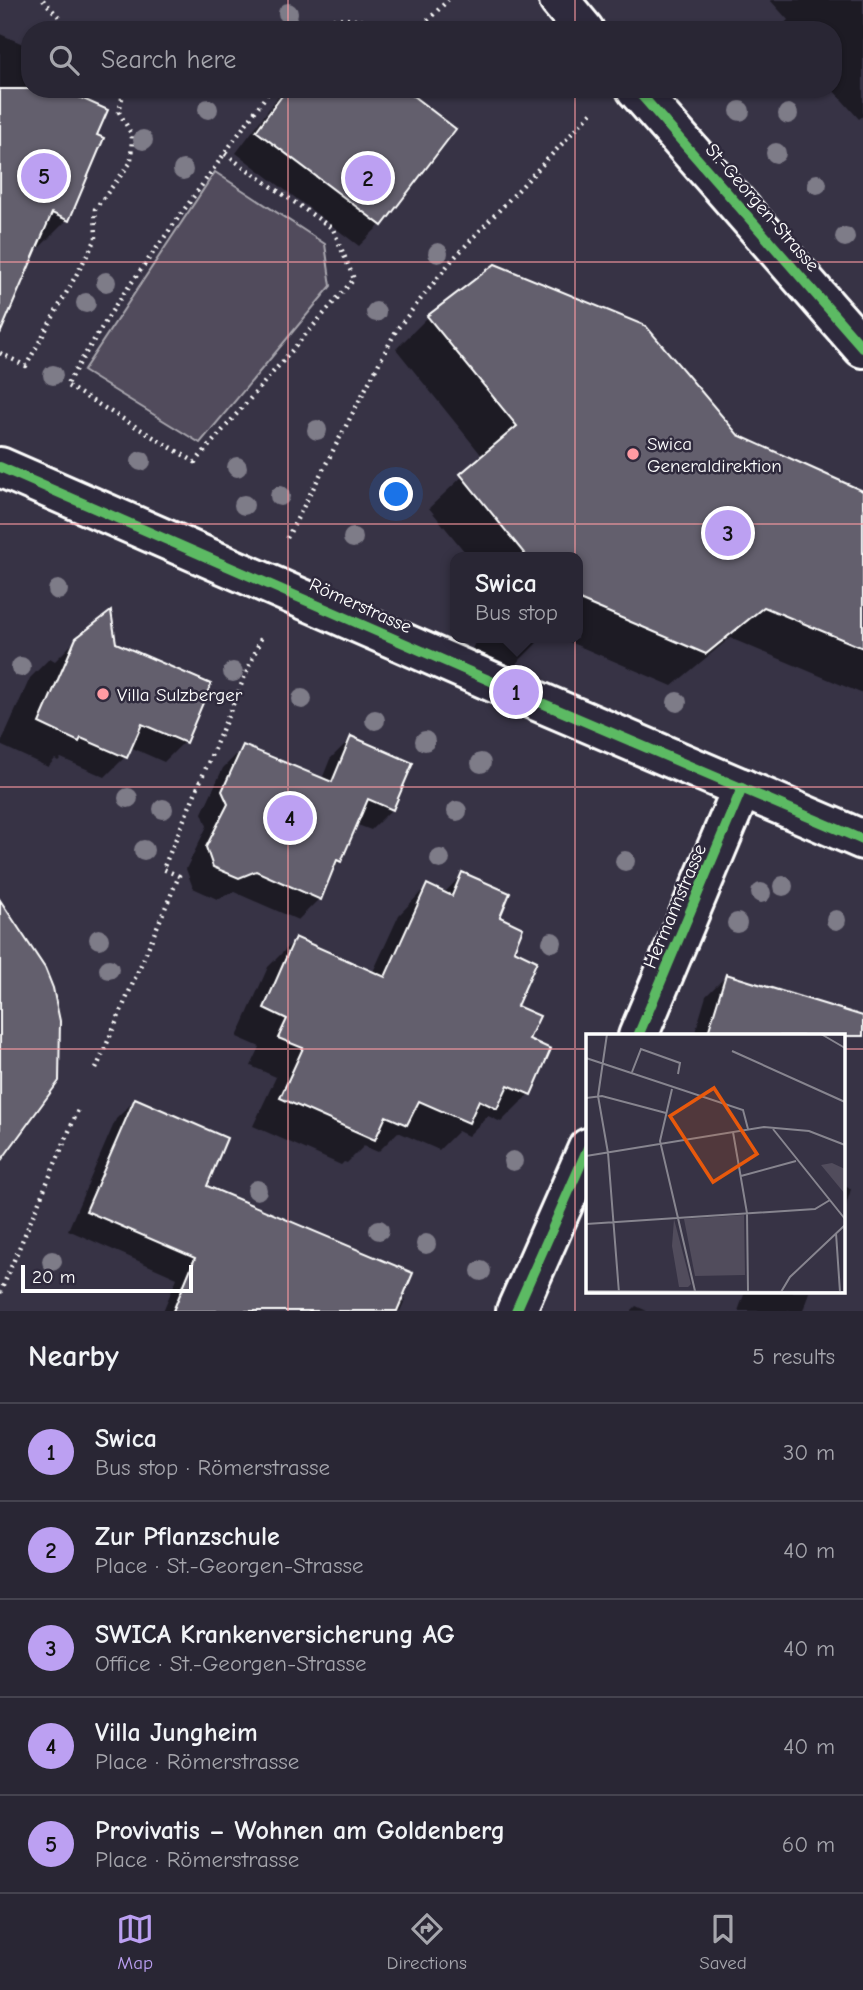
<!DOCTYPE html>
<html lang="en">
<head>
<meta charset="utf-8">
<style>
  :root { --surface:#292634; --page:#312e3c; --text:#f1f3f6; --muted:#a5a5ac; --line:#45434f; --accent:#bca0f2 }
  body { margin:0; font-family:"Comic Neue",sans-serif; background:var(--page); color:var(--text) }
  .scale { position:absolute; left:21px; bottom:18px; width:172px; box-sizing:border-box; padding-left:7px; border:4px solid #fff; border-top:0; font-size:19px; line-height:24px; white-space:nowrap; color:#fff; -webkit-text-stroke:5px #2f2a3d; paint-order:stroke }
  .you { position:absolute; left:397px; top:495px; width:24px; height:24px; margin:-18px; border:5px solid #fff; border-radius:50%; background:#1a73e8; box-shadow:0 0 0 10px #1a73e833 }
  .badge { display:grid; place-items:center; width:46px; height:46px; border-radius:50%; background:var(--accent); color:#111; font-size:23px; font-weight:700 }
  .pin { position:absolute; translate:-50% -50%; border:4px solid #fff; box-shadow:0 2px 7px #0006 }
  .popup { position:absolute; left:450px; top:552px; width:133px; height:91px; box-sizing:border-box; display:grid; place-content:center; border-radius:14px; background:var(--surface); filter:drop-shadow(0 2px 5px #0005); font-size:23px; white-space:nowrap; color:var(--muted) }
  .popup b { font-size:26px; color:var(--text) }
  .popup::after { content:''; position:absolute; left:50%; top:100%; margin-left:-14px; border:14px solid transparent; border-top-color:var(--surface) }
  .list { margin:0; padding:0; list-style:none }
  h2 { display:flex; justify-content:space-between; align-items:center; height:91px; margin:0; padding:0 28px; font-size:30px }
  h2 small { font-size:23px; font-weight:400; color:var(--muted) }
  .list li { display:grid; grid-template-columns:46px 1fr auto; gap:21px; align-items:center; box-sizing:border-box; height:98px; padding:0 28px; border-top:2px solid var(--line) }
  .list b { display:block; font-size:26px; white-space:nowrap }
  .list p { margin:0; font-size:23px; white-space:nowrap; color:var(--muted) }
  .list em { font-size:23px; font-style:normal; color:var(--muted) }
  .icon { flex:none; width:38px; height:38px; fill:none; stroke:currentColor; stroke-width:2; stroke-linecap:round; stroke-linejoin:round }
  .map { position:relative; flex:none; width:863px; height:1311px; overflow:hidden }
  .search { position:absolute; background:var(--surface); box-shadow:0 2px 5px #0004; left:21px; right:21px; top:21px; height:77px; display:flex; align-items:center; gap:18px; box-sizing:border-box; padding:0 24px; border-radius:28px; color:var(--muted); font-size:26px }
  .sheet { height:581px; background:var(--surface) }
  nav { display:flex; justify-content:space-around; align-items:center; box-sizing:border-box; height:98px; border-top:2px solid var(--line); background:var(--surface); font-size:19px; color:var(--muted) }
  nav a { display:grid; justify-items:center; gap:4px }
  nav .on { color:var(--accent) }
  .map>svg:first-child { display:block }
  .green { fill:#514c5c; stroke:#a8a6ae; stroke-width:2 }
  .shadow { fill:#0007 }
  .building { fill:#635f6d; stroke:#fff; stroke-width:2 }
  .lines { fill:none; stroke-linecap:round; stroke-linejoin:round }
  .minor-casing { stroke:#fff; stroke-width:44 }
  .major-casing { stroke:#fff; stroke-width:44 }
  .path { stroke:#fff; stroke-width:4.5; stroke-dasharray:2 5; stroke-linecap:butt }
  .minor { stroke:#2f2a3d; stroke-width:38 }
  .major { stroke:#2f2a3d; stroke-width:38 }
  .cycleway-casing { stroke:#2f2a3d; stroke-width:15 }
  .cycleway { stroke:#5cba63; stroke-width:10 }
  .tree { fill:#7e7c88 }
  .grid { fill:none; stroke:#ff9aa2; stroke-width:2; stroke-opacity:0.55 }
  .poi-dot { fill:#ff9aa2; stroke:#2f2a3d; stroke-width:2.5 }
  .labels { text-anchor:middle; stroke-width:5; stroke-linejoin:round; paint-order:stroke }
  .street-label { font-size:19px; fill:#fff; stroke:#2f2a3d }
  .poi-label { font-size:19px; fill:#fff; stroke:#2f2a3d; text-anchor:start }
  .inset-road { fill:none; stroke:#87858f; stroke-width:2 }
  .view { fill:#e8590c; fill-opacity:0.15; stroke:#e8590c; stroke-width:3.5 }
  .inset-edge { fill:none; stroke:#fff; stroke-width:3.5 }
</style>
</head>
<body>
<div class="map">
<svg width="863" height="1311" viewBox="0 0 863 1311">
  <rect width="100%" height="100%" fill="#373345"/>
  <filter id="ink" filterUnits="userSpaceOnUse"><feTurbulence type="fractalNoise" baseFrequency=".0143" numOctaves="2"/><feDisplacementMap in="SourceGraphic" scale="14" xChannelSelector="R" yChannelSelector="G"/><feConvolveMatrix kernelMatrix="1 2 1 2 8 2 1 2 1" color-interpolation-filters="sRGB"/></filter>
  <g filter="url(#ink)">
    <polygon class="green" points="215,172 325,244 331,286 200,443 83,371"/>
    <g class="shadow">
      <polygon points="770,0 863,0 863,116 859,119 832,89 833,30 780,30 779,28 788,20"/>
      <polygon points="0,34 30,47 30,89 62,89 67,220 39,248 36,246 0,329"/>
      <polygon points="284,89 401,89 453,129 380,225 359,246 236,153"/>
      <polygon points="428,317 737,436 863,493 863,694 730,638 672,686 560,638 577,638 577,557 469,557 429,508 483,457 396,349"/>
      <polygon points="477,638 539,638 536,644 504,676 467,660"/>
      <polygon points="77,639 114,644 209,685 184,742 164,762 130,747 125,757 105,777 61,758 58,761 55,759 48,767 0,745 30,678 50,658 55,661"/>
      <polygon points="351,738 392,809 371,830 355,824 340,861 332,868 319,899 298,920 234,892 217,899 193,888 186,869 207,826 202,813 223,768 244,747 322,779 330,759"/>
      <polygon points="463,874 498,918 511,951 515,1007 526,1040 529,1094 501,1122 488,1116 468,1136 458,1131 439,1150 398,1132 378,1152 364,1146 347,1163 344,1162 341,1165 253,1126 276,1077 251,1066 260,1047 237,1037 268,967 296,939 372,974 399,915 427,886 443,894"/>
      <polygon points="726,976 826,1006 817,1036 694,1036 706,996"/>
      <polygon points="135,1100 205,1187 405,1300 400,1311 163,1311 177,1278 68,1230 116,1119"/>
      <polygon points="844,1186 851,1189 844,1212"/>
      <polygon points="745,1292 809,1292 803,1311 738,1311"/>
      <polygon points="636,1306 647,1311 631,1311"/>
    </g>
    <g class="building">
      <polygon points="0,89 61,89 108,110 97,135 104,138 69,221 52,213 0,334"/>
      <polygon points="287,89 404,89 456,129 382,226 256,131"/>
      <polygon points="495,264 646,326 738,435 863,491 863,648 764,607 706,654 577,599 577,557 527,557 460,474 517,426 427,316"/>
      <polygon points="111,611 116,643 211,684 186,743 142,724 127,758 81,738 79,742 39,723 76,638"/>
      <polygon points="351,736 413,763 393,810 368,799 341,862 337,860 321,900 256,871 239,878 213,867 206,847 228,804 222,791 243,745 332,782"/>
      <polygon points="462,872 510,893 500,917 523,928 514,950 537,961 517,1006 540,1016 529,1039 551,1049 531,1095 508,1085 497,1109 479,1100 469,1123 419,1101 407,1125 386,1116 375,1140 280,1098 303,1048 278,1038 287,1019 264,1008 295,937 385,977 427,884 452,896"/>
      <polygon points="0,900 45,968 53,988 60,1021 59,1081 0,1162"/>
      <polygon points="726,974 863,1016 863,1036 707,1036"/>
      <polygon points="135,1098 227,1138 207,1186 413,1273 397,1311 173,1311 195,1258 86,1211"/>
    </g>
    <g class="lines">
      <defs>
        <g id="minor">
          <polyline points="559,0 584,30"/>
          <polyline points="636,89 863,348"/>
          <polyline points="638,1036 742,788"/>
          <polyline points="516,1311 588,1148"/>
        </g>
        <polyline id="major" points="0,467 516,692 863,840"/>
      </defs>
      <use href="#minor" class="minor-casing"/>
      <use href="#major" class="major-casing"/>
      <g class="path">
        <polyline points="43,0 58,16 64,30"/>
        <polyline points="315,30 336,18 421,27 448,0"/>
        <polyline points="225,154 333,229 354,279 195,462 66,385 117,303 271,89"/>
        <polyline points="0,353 26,366 96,239 95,209 131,162 132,135 119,112 124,89"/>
        <polyline points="287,538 397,329 452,260 594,110"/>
        <polyline points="96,1069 179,876 163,869 262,636"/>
        <polyline points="0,1293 78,1110"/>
      </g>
      <use href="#minor" class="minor"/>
      <use href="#major" class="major"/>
      <defs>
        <g id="cycleway">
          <polyline points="636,89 863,348"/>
          <polyline points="0,467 516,692 863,840"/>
          <polyline points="638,1036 742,788"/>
          <polyline points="516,1311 588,1148"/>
        </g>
      </defs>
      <use href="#cycleway" class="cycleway-casing"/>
      <use href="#cycleway" class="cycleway"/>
    </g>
    <g class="tree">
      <circle cx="288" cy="13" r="10"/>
      <circle cx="208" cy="109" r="10"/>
      <circle cx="740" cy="111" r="10"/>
      <circle cx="788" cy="114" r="10"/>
      <circle cx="143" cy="140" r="10"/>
      <circle cx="776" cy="153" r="10"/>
      <circle cx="183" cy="170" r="10"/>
      <circle cx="817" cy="184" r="10"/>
      <circle cx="845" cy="237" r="10"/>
      <circle cx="438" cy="253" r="10"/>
      <circle cx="106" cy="282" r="10"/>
      <circle cx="86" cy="303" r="10"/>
      <circle cx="376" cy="312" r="10"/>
      <circle cx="53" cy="375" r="10"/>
      <circle cx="317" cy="430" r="10"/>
      <circle cx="141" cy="461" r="10"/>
      <circle cx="237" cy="467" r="10"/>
      <circle cx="280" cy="496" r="10"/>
      <circle cx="244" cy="505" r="10"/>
      <circle cx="353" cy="538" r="10"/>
      <circle cx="58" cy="590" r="10"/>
      <circle cx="21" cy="667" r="10"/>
      <circle cx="233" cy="672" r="10"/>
      <circle cx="302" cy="699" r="10"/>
      <circle cx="677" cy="702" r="10"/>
      <circle cx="375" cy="720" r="10"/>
      <circle cx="425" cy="741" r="10"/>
      <circle cx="481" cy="763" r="10"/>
      <circle cx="128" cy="798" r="10"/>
      <circle cx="163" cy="809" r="10"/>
      <circle cx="457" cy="811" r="10"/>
      <circle cx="144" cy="850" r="10"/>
      <circle cx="440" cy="859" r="10"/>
      <circle cx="625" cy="861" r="10"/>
      <circle cx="783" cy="886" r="10"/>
      <circle cx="761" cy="893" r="10"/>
      <circle cx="836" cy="920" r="10"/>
      <circle cx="737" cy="923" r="10"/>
      <circle cx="99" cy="939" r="10"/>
      <circle cx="552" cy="942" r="10"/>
      <circle cx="109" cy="969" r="10"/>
      <circle cx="513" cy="1161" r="10"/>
      <circle cx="257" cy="1190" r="10"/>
      <circle cx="379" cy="1230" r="10"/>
      <circle cx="426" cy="1244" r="10"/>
      <circle cx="52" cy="1261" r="10"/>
      <circle cx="481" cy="1271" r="10"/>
    </g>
  </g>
  <path class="grid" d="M288,0V30M575,0V30M288,89V1311M575,89V1311M0,262H863M0,524H863M0,787H863M0,1049H588M844,1049H863"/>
  <g class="poi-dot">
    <circle cx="633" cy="454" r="7"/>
    <circle cx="103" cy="694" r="7"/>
  </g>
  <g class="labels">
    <g class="street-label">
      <text transform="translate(763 207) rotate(49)" y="7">St.-Georgen-Strasse</text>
      <text transform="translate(361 605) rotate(24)" y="7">Römerstrasse</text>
      <text transform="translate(674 906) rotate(-67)" y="7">Hermannstrasse</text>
    </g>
    <g class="poi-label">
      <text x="647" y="450">Swica<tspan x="647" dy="22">Generaldirektion</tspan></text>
      <text x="117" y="701">Villa Sulzberger</text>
    </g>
  </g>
  <g transform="translate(586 1034)">
    <rect width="259" height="259" fill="#373345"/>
    <path d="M246,129L259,135V160L235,131ZM158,181L159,241L109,242L98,185ZM88,185L105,250L102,253H93L86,212Z" fill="#514c5c"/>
    <path class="inset-road" d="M21,0L12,62L22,119L33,259M235,0L259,14M146,17L259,68M0,24L157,76L162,95M46,38L55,15L94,29L92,40M86,55L74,107L109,257M0,64L16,62L80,79M187,95L259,185M147,98L161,179L162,257M0,122L178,93L223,97L259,111M155,142L210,127M0,190L229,175L244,166M250,199L254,258M0,257L259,258M195,258L204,243L259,191"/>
    <path class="view" d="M128,54L171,120L127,148L84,82Z"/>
    <rect width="259" height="259" class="inset-edge"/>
  </g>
</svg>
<div class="scale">20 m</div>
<div class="you"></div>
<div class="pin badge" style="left:516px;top:692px">1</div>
<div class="popup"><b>Swica</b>Bus stop</div>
<div class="pin badge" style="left:368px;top:178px">2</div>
<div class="pin badge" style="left:728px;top:533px">3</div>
<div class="pin badge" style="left:290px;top:818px">4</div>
<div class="pin badge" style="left:44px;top:176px">5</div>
<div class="search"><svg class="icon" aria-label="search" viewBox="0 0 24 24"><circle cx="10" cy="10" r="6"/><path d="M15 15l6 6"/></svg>Search here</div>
</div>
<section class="sheet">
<h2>Nearby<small>5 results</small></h2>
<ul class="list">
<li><span class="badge">1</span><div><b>Swica</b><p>Bus stop · Römerstrasse</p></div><em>30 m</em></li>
<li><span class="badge">2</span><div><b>Zur Pflanzschule</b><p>Place · St.-Georgen-Strasse</p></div><em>40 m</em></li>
<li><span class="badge">3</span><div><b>SWICA Krankenversicherung AG</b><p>Office · St.-Georgen-Strasse</p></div><em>40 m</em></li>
<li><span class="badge">4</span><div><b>Villa Jungheim</b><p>Place · Römerstrasse</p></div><em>40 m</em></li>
<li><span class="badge">5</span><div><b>Provivatis – Wohnen am Goldenberg</b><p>Place · Römerstrasse</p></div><em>60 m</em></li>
</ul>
</section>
<nav>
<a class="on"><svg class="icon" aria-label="map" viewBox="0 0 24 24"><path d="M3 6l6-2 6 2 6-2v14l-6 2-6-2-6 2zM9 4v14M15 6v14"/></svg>Map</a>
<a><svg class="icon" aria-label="directions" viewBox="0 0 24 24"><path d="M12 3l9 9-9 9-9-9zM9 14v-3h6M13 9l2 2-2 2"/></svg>Directions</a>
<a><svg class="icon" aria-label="saved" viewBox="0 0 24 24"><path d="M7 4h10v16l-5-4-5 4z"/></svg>Saved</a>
</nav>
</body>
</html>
